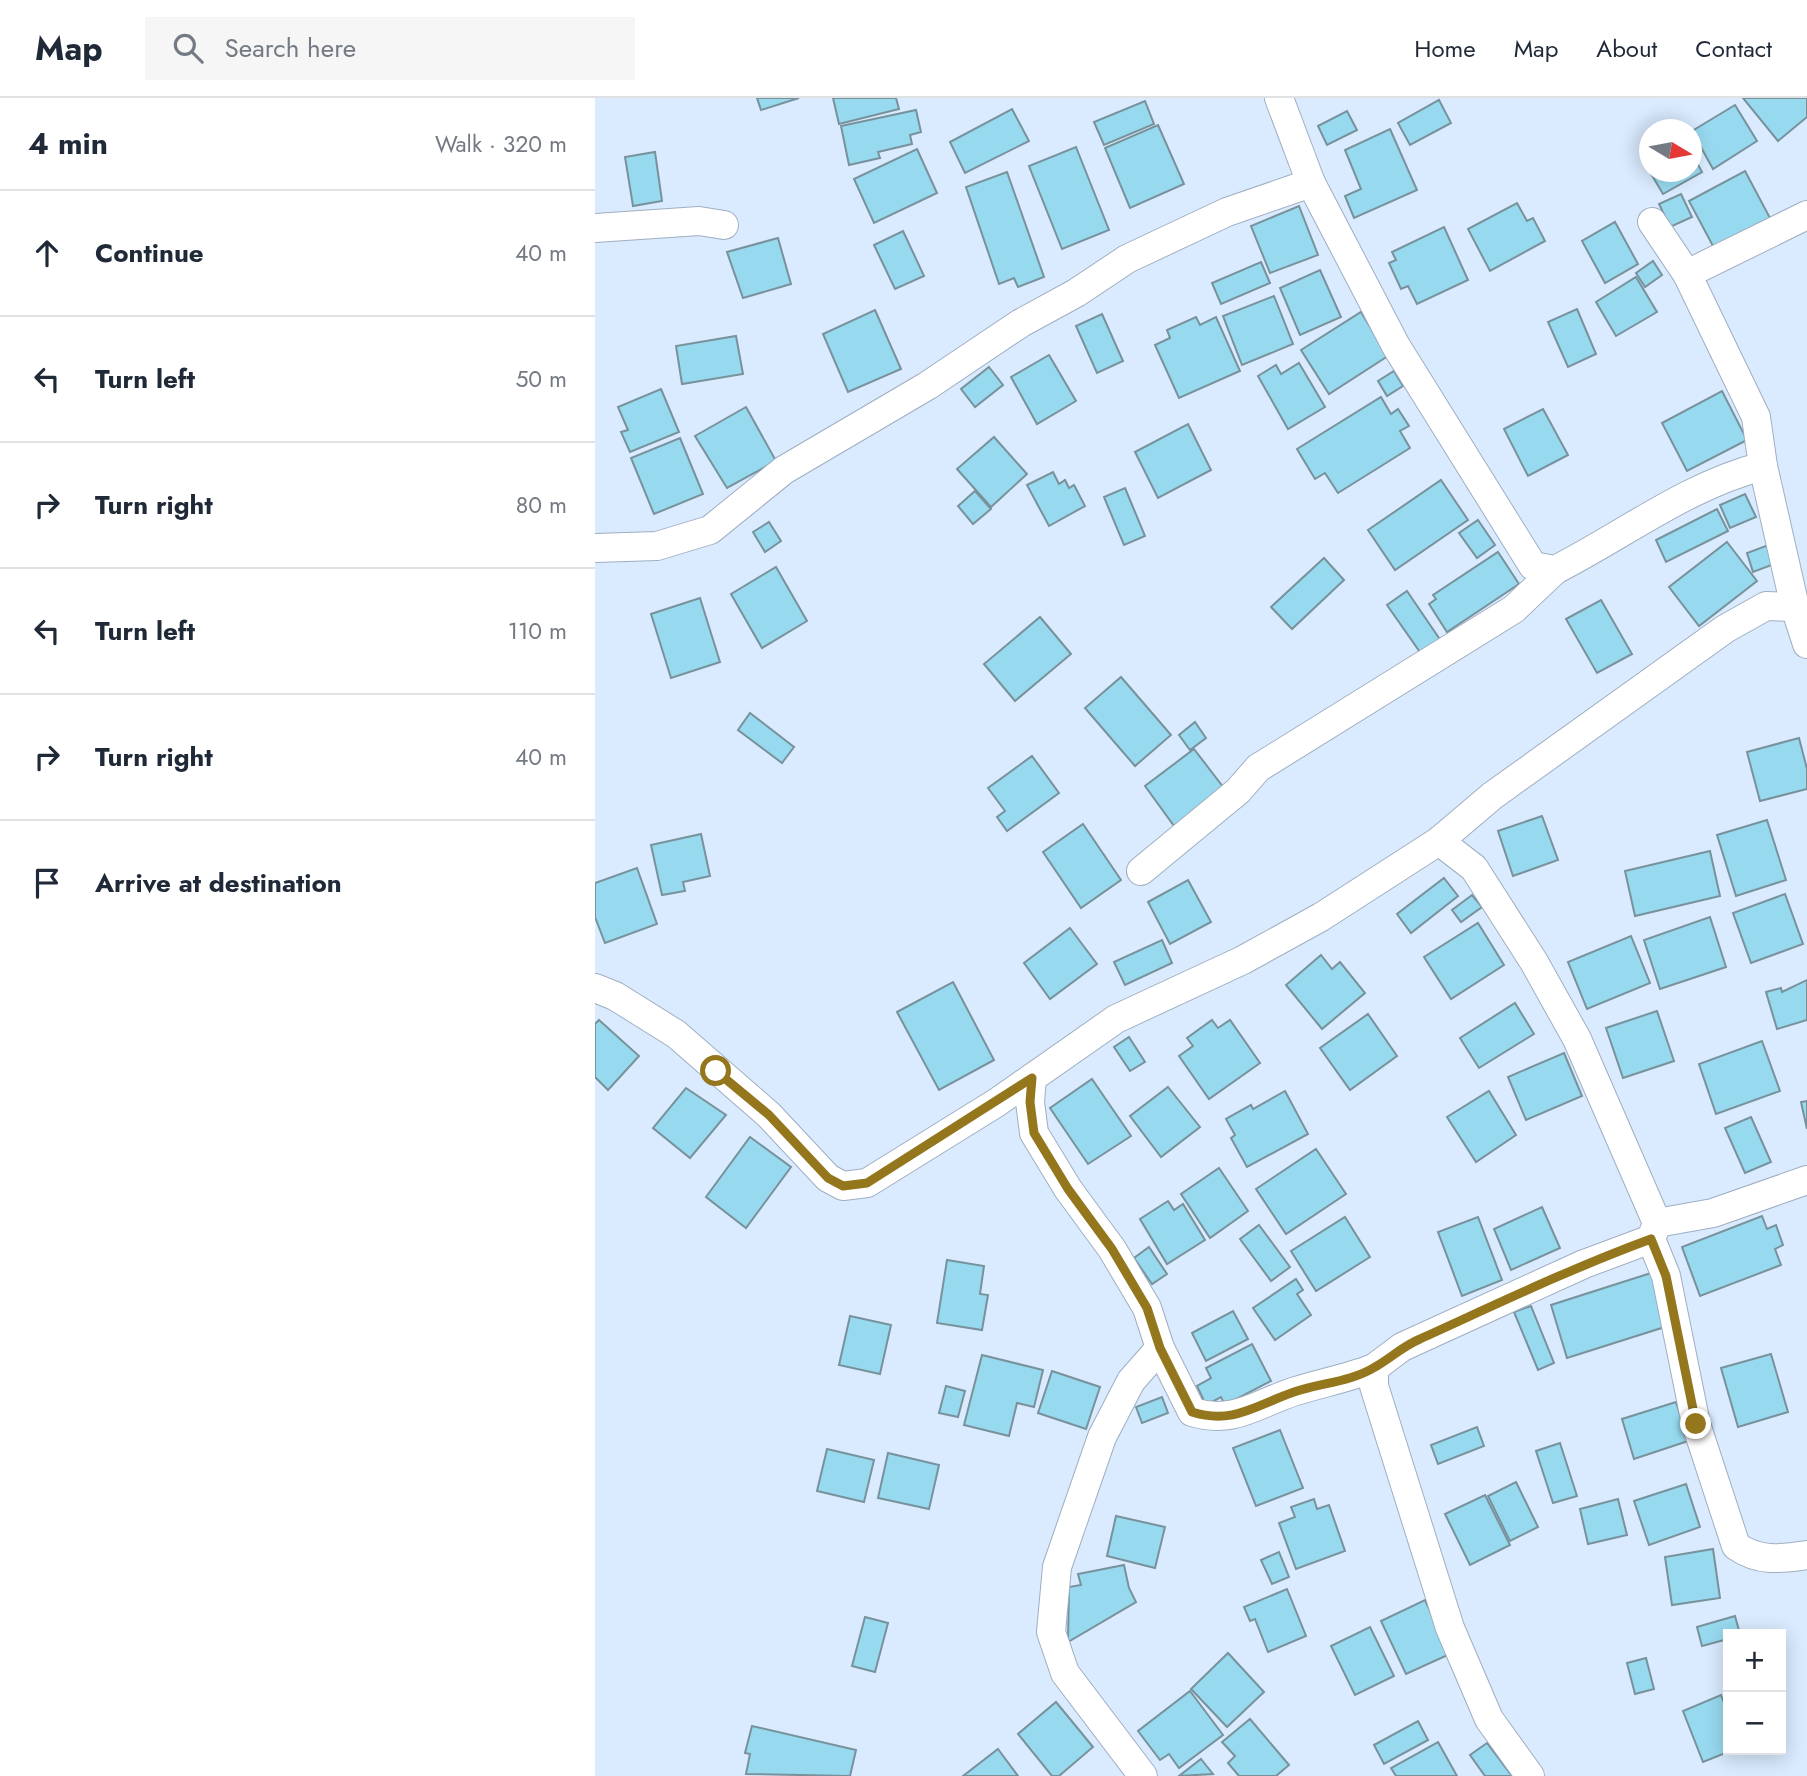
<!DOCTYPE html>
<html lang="en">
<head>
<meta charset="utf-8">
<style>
  :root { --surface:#fff; --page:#f6f6f7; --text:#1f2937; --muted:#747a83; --line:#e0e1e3 }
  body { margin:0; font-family:Jost,sans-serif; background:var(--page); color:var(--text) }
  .controls { position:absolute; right:21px; bottom:21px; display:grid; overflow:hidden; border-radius:0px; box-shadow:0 4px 18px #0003 }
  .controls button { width:63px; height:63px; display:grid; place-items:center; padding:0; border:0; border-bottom:2px solid var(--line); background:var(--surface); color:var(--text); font:35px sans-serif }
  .compass { position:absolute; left:1044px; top:21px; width:63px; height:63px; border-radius:50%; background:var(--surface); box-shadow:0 4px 18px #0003; rotate:100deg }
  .stop { position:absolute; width:21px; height:21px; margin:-16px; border:5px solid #94761d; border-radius:50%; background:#fff }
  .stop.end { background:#94761d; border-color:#fff; box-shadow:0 2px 7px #0008 }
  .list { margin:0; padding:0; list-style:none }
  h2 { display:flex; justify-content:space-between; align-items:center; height:91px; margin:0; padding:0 28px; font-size:30px }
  h2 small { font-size:23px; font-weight:400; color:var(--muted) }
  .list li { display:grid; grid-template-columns:46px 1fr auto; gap:21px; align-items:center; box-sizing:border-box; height:126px; padding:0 28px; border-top:2px solid var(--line) }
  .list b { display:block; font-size:26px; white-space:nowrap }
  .list em { font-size:23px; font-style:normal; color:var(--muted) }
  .icon { flex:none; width:38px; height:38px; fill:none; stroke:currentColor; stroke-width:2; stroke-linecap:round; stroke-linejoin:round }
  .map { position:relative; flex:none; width:1212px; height:1678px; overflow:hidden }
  header { display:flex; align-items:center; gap:42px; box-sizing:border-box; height:98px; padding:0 35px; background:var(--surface); border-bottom:2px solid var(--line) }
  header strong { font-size:33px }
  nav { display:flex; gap:38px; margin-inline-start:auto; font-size:24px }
  .search { width:490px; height:63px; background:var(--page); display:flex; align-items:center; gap:18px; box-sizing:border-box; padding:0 24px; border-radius:0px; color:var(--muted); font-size:26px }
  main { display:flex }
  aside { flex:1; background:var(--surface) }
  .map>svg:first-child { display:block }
  .building { fill:#97d9ef; stroke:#78929b; stroke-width:2 }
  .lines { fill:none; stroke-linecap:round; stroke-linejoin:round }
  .street-casing { stroke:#9faec1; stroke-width:30 }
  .street { stroke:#fff; stroke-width:28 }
  .route { stroke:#94761d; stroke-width:9 }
</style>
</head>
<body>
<header>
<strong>Map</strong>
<div class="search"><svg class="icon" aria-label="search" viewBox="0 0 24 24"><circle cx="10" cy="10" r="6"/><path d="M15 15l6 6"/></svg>Search here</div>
<nav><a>Home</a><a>Map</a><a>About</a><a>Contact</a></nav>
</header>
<main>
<aside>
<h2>4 min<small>Walk · 320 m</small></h2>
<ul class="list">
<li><svg class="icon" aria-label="ahead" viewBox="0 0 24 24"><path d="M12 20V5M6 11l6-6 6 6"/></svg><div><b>Continue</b></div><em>40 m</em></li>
<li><svg class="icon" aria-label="left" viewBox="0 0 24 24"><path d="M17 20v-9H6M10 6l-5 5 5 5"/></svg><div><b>Turn left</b></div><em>50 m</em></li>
<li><svg class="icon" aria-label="right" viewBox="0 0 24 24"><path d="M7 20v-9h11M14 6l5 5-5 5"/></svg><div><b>Turn right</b></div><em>80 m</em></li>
<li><svg class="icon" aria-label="left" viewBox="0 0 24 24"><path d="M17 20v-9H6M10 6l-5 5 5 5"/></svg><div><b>Turn left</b></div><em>110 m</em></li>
<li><svg class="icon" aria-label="right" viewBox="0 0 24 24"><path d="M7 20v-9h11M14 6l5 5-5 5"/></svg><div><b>Turn right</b></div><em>40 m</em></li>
<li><svg class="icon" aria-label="arrive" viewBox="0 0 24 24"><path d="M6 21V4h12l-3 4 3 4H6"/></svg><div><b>Arrive at destination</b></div></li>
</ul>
</aside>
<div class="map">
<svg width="1212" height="1678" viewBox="0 0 1212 1678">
  <rect width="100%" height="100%" fill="#daebff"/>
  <g class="building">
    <polygon points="162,0 204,0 166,12"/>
    <polygon points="238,0 301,0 304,11 244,26"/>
    <polygon points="1148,0 1212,0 1212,19 1183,43"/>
    <polygon points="844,2 856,25 815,47 803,25"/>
    <polygon points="550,3 559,26 509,47 499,24"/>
    <polygon points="1140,7 1162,43 1118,71 1097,33"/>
    <polygon points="417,11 434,43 370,75 355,44"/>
    <polygon points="321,12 326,34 315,37 317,46 283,54 285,60 254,67 246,28"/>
    <polygon points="752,13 762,32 732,47 723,28"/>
    <polygon points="563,27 589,86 535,110 510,50"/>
    <polygon points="795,31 822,92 759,120 750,98 766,91 750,52"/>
    <polygon points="481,49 514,132 467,151 434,68"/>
    <polygon points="322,51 342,95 279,125 259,81"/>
    <polygon points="60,54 67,103 38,108 30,59"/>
    <polygon points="1097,55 1107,74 1068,96 1055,74 1097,74"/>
    <polygon points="1150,73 1175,120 1119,150 1094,103"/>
    <polygon points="412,74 449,179 423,189 419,180 404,186 371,89"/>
    <polygon points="1086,96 1097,119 1075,129 1064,106"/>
    <polygon points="922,105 932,123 938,120 950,143 895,173 873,131"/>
    <polygon points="704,108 723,157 675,175 656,128"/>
    <polygon points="1020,124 1043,166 1010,185 987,143"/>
    <polygon points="849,129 873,182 822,206 813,188 806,191 794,165 801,162 797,154"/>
    <polygon points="308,133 329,178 300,191 279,147"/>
    <polygon points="183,140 196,186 148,200 132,154"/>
    <polygon points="1058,163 1067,177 1050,189 1041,175"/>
    <polygon points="666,164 675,185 626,206 617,185"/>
    <polygon points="725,172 746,219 705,237 685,190"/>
    <polygon points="1041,179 1062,214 1021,238 1001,204"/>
    <polygon points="679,198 698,246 647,267 628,218"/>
    <polygon points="982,211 1001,256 973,269 953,224"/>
    <polygon points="280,212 306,271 253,294 228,236"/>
    <polygon points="766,214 793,258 734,296 706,252"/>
    <polygon points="507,216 528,263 502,275 481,228"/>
    <polygon points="601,219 605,227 621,219 645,273 584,300 560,247 575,240 572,232"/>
    <polygon points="141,238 148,276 87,286 81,248"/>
    <polygon points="454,257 481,303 442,326 416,279"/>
    <polygon points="704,265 730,309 693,331 663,278 681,267 686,276"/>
    <polygon points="394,269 408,287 380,309 366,291"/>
    <polygon points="799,273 808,288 792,298 783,283"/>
    <polygon points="66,291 84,334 35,354 26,334 33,332 23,309"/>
    <polygon points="1127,293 1152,342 1092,373 1067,325"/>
    <polygon points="786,299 796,316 803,311 814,328 805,333 815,350 743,395 730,375 720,381 702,351"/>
    <polygon points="151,309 181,363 132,390 100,338"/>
    <polygon points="948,311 973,357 933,378 909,331"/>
    <polygon points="593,326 616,372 563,400 540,354"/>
    <polygon points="399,339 432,376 396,409 362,371"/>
    <polygon points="85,340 108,396 59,416 36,360"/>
    <polygon points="458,374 464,386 470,382 474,390 479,387 490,408 454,428 432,387"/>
    <polygon points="846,382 873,422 800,472 773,432"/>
    <polygon points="530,390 550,438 529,447 509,399"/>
    <polygon points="380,393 396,411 378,426 363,408"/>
    <polygon points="1150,396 1161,419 1135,430 1125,407"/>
    <polygon points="1122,411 1133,433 1071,464 1061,442"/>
    <polygon points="883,422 900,447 882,460 864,435"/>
    <polygon points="174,424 186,443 170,454 158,434"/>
    <polygon points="1132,444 1162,483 1104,528 1074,489"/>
    <polygon points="1176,446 1182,465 1158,474 1152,455"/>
    <polygon points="903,454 924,486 852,534 834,506 841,501 838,497"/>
    <polygon points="729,460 749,482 697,531 676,509"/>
    <polygon points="181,469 212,523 167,550 136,496"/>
    <polygon points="812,493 846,543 827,557 792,507"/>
    <polygon points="105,500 125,564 76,580 56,516"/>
    <polygon points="1006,502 1037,556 1002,575 971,521"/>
    <polygon points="445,519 476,556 420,603 389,566"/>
    <polygon points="526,579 576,637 540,668 490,610"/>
    <polygon points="155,615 199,649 187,665 143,632"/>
    <polygon points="600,624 611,640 595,652 584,637"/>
    <polygon points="1204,640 1212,671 1212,691 1165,703 1152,654"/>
    <polygon points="599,651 632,694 582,732 550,688"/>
    <polygon points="437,658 464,695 412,733 402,719 410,713 393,690"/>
    <polygon points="947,718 963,762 918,778 903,733"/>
    <polygon points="1172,722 1191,782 1141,798 1122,737"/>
    <polygon points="488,726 526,782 486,810 448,754"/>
    <polygon points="106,736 115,778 88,784 90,793 67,797 56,747"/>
    <polygon points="1115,753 1125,798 1040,818 1030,773"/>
    <polygon points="42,770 62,826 10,845 0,819 0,785"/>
    <polygon points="849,780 863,798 816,835 802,816"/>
    <polygon points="593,782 616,824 575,846 553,804"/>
    <polygon points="1190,796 1208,846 1156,865 1138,815"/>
    <polygon points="877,797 887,809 866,824 857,812"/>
    <polygon points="1115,819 1131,869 1065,891 1049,842"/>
    <polygon points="883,825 909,867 856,901 829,859"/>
    <polygon points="475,830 502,866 455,901 429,865"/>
    <polygon points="1036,838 1055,885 992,911 973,864"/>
    <polygon points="567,842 577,865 530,887 519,864"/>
    <polygon points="726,857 737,871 745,864 770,895 727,931 691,887"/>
    <polygon points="1212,882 1212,922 1182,931 1171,894 1186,890 1187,894"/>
    <polygon points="358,884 399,962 344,992 302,914"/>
    <polygon points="920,905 939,936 884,970 865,940"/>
    <polygon points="1062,913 1079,963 1028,980 1011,930"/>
    <polygon points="773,916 802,958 755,992 725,950"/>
    <polygon points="4,922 44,958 13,992 0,979 0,926"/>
    <polygon points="617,922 623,930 635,922 665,965 614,1001 584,958 598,948 592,940"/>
    <polygon points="534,939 550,964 535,973 519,949"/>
    <polygon points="1167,943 1185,993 1121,1016 1104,966"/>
    <polygon points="969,955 987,998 931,1022 913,979"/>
    <polygon points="497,981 536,1038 493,1066 455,1010"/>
    <polygon points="573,989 605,1029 566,1059 535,1018"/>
    <polygon points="91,990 131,1017 95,1060 58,1030"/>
    <polygon points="690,993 713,1036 652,1069 636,1040 640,1037 631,1021 656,1007 658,1011"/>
    <polygon points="894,993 921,1037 881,1064 852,1019"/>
    <polygon points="1212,1003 1212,1031 1206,1004"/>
    <polygon points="1156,1019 1176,1064 1150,1075 1130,1030"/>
    <polygon points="155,1039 196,1069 151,1130 111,1099"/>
    <polygon points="721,1051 751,1096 691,1136 661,1091"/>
    <polygon points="624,1070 653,1113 615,1140 586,1096"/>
    <polygon points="573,1103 579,1112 588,1106 610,1142 572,1166 545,1121"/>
    <polygon points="947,1109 965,1150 916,1172 899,1131"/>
    <polygon points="1167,1118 1172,1131 1181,1127 1188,1147 1180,1151 1186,1167 1105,1198 1087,1149"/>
    <polygon points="750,1119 775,1159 721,1193 696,1153"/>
    <polygon points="883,1119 907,1182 867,1198 843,1134"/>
    <polygon points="664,1127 695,1169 676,1183 645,1141"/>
    <polygon points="554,1149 572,1176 557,1186 539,1160"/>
    <polygon points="352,1162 389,1168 385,1196 393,1197 387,1232 342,1225"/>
    <polygon points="1059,1174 1076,1227 972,1260 956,1207"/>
    <polygon points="701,1181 708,1192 702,1196 716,1217 680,1242 658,1210"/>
    <polygon points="936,1208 959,1265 943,1272 919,1214"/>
    <polygon points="638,1213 653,1241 611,1263 597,1235"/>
    <polygon points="255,1218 296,1227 285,1276 244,1267"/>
    <polygon points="657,1246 676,1283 630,1307 626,1299 611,1307 602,1288 616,1280 611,1270"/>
    <polygon points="1176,1256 1193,1314 1143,1329 1126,1270"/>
    <polygon points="387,1257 448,1272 439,1309 422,1305 414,1338 369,1327"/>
    <polygon points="457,1273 505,1289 491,1331 443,1315"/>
    <polygon points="351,1288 370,1293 363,1319 344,1315"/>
    <polygon points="567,1299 573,1315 547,1325 541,1309"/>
    <polygon points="1081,1304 1093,1343 1039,1361 1027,1321"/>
    <polygon points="882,1329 889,1348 843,1366 836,1347"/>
    <polygon points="685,1332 708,1390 661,1408 638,1350"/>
    <polygon points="965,1345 982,1398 958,1405 941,1353"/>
    <polygon points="232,1351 279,1362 269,1404 222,1393"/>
    <polygon points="293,1355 344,1367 334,1411 283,1400"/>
    <polygon points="921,1384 943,1429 915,1443 893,1398"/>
    <polygon points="1091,1386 1105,1429 1054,1447 1039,1403"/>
    <polygon points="890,1397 915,1447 875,1467 850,1416"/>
    <polygon points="719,1401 722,1411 734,1407 750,1453 701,1471 684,1425 700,1419 696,1409"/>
    <polygon points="1023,1401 1032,1437 993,1446 985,1411"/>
    <polygon points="521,1418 570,1429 560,1470 512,1458"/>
    <polygon points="1118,1451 1125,1500 1077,1507 1070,1459"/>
    <polygon points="684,1454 694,1479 677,1486 666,1462"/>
    <polygon points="529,1467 534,1490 541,1504 473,1544 474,1489 486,1487 483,1476"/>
    <polygon points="692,1491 711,1538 673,1554 660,1521 655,1523 649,1509"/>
    <polygon points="830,1502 855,1556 811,1576 786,1523"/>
    <polygon points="1140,1518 1145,1536 1133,1536 1133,1541 1107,1548 1102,1529"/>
    <polygon points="270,1519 293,1525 280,1574 257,1568"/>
    <polygon points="775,1529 799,1578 760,1597 736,1548"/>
    <polygon points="633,1555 669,1594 632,1629 596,1591"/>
    <polygon points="1051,1560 1059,1591 1040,1596 1032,1565"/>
    <polygon points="595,1593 628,1637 584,1670 574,1656 565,1662 543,1633"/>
    <polygon points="1126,1597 1133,1615 1133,1652 1138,1652 1108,1664 1088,1613"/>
    <polygon points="461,1604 498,1649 464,1678 457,1678 423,1636"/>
    <polygon points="655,1621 694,1667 681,1678 644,1678 633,1665 640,1658 627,1644"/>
    <polygon points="823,1623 833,1642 789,1666 779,1647"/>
    <polygon points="157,1628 261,1652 255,1678 151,1676 155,1656 150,1655"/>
    <polygon points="843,1644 862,1678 801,1678 796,1670"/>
    <polygon points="892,1645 917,1678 890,1678 875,1657"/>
    <polygon points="403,1651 423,1678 368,1678"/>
    <polygon points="606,1661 618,1676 584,1678"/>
  </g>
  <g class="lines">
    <defs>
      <g id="street">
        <polyline points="684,0 716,85"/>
        <polyline points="1057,124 1092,176 1161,319 1168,368 1200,509 1212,546"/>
        <polyline points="0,130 104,123 129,127"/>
        <polyline points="1092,176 1212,117"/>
        <path d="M0,450L62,448L115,432L189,372L332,288L426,225L481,195L532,161L632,114L716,85L801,248L938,468L960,472C1029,437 1091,388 1168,368"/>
        <polyline points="844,743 879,770 939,864 982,941 1062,1125 1056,1141 989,1166 807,1249 779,1270 779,1288 855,1530 894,1621 935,1678"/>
        <polyline points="546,773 643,693 663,670 919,511 960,472"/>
        <polyline points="0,890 20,898 81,936 174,1017 233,1080 248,1088 272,1085 401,1005 521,921 648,862 726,819 844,743 897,698 1130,531 1171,508 1200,509"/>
        <path d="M437,980L435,1004L439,1035L473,1091L517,1151L552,1210L565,1250L597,1314C640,1327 662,1305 701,1293C727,1285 753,1280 779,1270"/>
        <polyline points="1062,1125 1118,1115 1212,1082"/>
        <path d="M1056,1141L1071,1178L1101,1326L1141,1448C1164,1464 1185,1461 1212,1457"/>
        <polyline points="548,1678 470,1575 456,1534 462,1469 507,1339 536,1283 565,1250"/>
      </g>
    </defs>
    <use href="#street" class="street-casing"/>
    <use href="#street" class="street"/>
  </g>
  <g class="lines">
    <path class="route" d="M121,973L174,1017L233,1080L248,1088L272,1085L437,980L435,1004L439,1035L473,1091L517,1151L552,1210L565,1250L597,1314C638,1327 661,1307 699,1294C725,1285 756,1284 780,1269C796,1260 808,1248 825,1241C902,1206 977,1170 1056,1141L1071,1178L1101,1326"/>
  </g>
</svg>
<div class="controls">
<button>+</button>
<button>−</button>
</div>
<svg class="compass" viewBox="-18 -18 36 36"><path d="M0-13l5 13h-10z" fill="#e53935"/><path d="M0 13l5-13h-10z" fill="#747a83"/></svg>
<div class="stop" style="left:121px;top:973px"></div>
<div class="stop end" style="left:1101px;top:1326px"></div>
</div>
</main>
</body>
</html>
